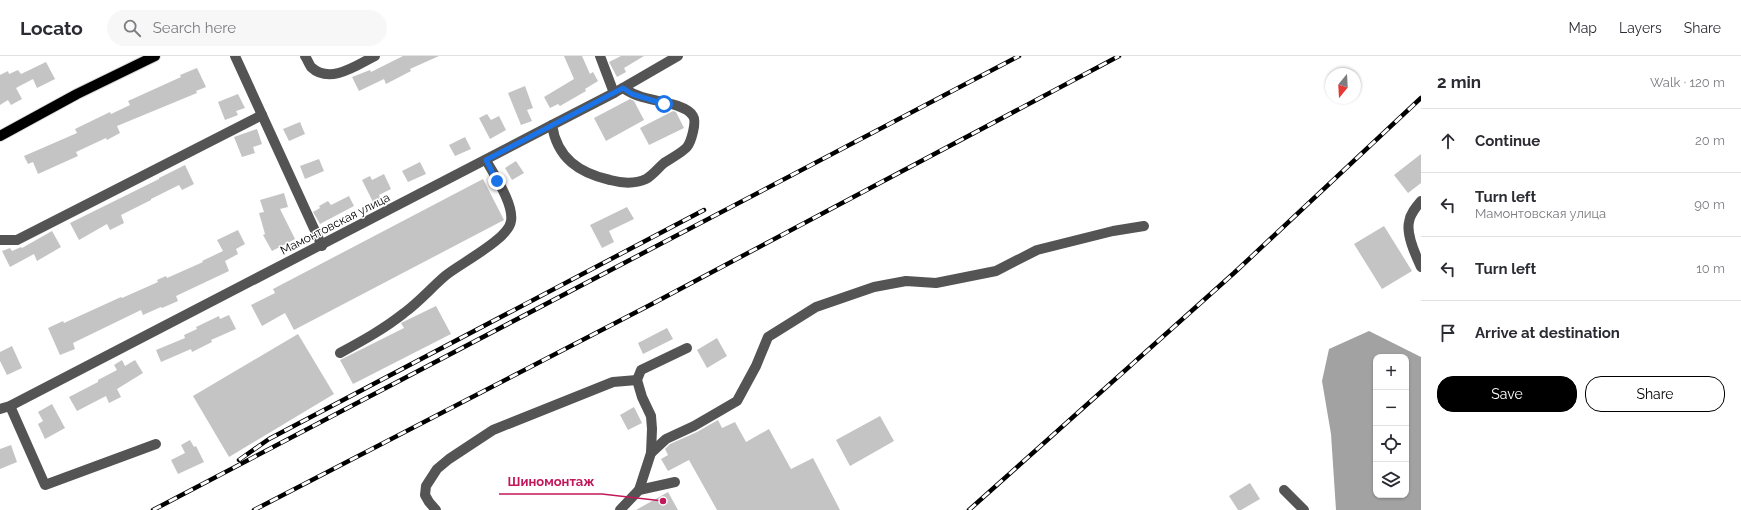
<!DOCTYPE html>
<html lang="en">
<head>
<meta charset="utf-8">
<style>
  :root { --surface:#fff; --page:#f7f7f7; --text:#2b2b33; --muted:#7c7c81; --line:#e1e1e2; --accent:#000 }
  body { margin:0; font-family:Raleway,sans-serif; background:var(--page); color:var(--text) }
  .controls { position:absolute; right:12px; bottom:12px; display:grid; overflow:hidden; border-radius:8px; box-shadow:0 1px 3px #0004 }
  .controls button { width:36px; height:36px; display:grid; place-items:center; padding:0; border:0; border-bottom:1px solid var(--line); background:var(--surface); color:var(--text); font:20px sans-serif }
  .compass { position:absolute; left:1325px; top:12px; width:36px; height:36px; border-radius:50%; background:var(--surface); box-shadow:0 1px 3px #0004; rotate:198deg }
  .stop { position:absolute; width:12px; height:12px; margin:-9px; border:3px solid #1a73e8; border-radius:50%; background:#fff }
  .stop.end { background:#1a73e8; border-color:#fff; box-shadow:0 1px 4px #0008 }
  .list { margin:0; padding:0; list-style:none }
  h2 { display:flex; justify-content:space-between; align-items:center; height:52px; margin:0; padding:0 16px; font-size:17px }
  h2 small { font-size:13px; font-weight:400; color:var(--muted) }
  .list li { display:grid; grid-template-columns:26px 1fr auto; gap:12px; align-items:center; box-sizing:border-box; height:64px; padding:0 16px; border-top:1px solid var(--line) }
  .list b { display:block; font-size:15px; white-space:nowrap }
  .list p { margin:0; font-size:13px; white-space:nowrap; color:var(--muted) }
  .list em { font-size:13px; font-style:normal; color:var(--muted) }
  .actions { display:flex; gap:8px; padding:12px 16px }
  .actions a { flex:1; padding:9px 0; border:1px solid var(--accent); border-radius:16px; text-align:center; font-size:14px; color:var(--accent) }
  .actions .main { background:var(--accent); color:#fff }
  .icon { flex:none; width:22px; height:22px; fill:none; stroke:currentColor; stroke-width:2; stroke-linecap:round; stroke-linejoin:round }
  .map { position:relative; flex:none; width:1421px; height:454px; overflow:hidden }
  header { display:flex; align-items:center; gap:24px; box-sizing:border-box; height:56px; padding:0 20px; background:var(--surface); border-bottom:1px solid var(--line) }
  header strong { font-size:19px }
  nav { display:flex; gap:22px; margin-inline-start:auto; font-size:14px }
  .search { width:280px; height:36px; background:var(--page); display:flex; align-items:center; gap:10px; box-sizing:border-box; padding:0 14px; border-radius:22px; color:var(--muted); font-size:15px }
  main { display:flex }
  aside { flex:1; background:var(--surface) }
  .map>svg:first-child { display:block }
  .water { fill:#a2a2a2; fill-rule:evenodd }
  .building { fill:#c4c4c4 }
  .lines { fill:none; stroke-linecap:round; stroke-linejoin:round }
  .major-casing { stroke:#dbdbdb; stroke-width:12 }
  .minor { stroke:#545454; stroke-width:10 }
  .major { stroke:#000; stroke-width:10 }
  .rail-casing { stroke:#000; stroke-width:4.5 }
  .rail { stroke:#fff; stroke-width:3; stroke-dasharray:9; stroke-linecap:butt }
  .route { stroke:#1a73e8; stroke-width:5 }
  .labels { text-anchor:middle; stroke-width:3; stroke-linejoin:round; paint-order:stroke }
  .street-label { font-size:12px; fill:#000; stroke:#fff }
  .leader { fill:none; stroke:#c2185b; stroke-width:1.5 }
  .callout-dot { fill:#c2185b; stroke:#fff; stroke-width:1.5 }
  .callout-label { font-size:13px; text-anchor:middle; font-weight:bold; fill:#c2185b; stroke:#fff; stroke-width:3; stroke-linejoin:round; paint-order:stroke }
</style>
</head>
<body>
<header>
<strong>Locato</strong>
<div class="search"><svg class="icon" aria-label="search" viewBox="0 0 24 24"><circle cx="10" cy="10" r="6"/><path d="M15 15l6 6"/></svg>Search here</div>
<nav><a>Map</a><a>Layers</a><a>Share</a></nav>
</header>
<main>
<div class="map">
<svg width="1421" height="454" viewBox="0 0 1421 454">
  <rect width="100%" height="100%" fill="#fff"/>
  <path class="water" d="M1369,275L1421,301V454H1336L1331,378L1322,325L1329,293ZM1376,301H1406V439H1376Z"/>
  <g class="building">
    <polygon points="403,0 439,0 410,13 411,15 386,28 384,23 359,35 352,21 370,14 371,16"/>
    <polygon points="564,0 582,0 590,18 593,16 598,25 585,33 586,35 560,50 558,48 550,52 544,41 574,23"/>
    <polygon points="621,0 644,0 624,12 626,16 617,21 609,6"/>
    <polygon points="46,6 55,23 37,32 33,23 16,32 22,43 11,49 8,44 0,49 0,19 8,15 9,18 18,14 21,18"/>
    <polygon points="197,12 206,31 196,35 197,37 117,70 120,77 107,84 106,82 76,96 78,100 38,118 33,106 28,108 24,100 77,77 75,73 110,56 111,58 130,49 128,45 181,21 180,19"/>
    <polygon points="525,30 533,52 527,54 532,65 521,69 508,37"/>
    <polygon points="238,38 245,52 236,55 238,59 225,64 218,46"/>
    <polygon points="630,43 634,45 644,64 606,85 594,62"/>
    <polygon points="673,55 676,56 684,72 649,89 640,72"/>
    <polygon points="487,58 491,64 499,60 506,74 490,83 479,62"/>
    <polygon points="300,66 305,78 289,85 283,73"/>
    <polygon points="257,73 262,88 253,91 255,97 242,101 234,81"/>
    <polygon points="465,81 471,93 455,100 449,89"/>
    <polygon points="1421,98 1421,127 1408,137 1394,119"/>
    <polygon points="319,103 324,115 305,123 300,110"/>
    <polygon points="516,105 524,117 512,124 505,112"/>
    <polygon points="420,106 426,118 408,126 402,115"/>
    <polygon points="185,109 194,128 182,134 179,129 151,143 151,144 121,159 124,167 110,174 107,168 79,184 70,167 159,123 159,122"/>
    <polygon points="384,118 391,133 379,139 382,145 374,148 362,124 370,120 372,124"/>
    <polygon points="483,123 504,164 294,274 285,257 262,270 251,249 275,237 273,233"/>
    <polygon points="284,137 288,151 280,153 295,183 272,195 263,179 265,178 259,157 264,156 260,144"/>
    <polygon points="349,140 354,150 320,168 313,156 320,152 319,150 328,145 331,149"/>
    <polygon points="627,151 634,163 609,175 614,186 602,192 590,169"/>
    <polygon points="1384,170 1412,215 1382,233 1354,188"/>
    <polygon points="238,174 245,188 236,193 238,198 225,205 229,215 176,240 178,245 162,252 161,251 143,259 141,254 73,287 75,293 60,299 48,272 63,265 64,267 121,241 122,242 158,226 157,224 166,220 167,222 203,206 202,205 223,195 217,184"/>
    <polygon points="52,175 61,191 37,205 34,198 10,211 2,195 10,192 12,195 21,191 22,192"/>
    <polygon points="436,250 451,278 353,328 340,304 404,272 401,267"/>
    <polygon points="229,259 236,273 211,284 212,286 192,296 191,293 161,306 156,294 185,282 184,279 197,273 196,271 219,260 220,263"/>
    <polygon points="667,272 673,283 643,298 638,287"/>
    <polygon points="298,278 334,338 229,401 193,340"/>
    <polygon points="717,282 727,300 707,312 697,294"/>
    <polygon points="12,290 22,312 7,319 0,305 0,296"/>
    <polygon points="122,304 125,310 135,304 143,317 117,333 121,341 109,347 106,340 77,355 69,341 98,326 98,324 117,314 114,309"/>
    <polygon points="52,348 65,372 45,383 38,368 43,365 38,356"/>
    <polygon points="634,351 642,367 628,374 620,359"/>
    <polygon points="880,360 894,385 850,410 836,384"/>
    <polygon points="718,364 722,372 735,366 746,386 769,373 791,413 813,402 840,454 717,454 689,404 668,415 661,403 668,399 665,393 670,388 697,376"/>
    <polygon points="190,384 194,391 196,390 204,406 178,418 171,404 185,397 181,389"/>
    <polygon points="11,389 17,406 0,413 0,393"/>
    <polygon points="1250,427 1260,443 1241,454 1238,454 1229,440"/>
    <polygon points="668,436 678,454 636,454"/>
  </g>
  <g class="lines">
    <defs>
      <polyline id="major" points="0,80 77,38 155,0"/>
    </defs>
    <use href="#major" class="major-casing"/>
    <g class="minor">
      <polyline points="235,0 322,190"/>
      <path d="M305,0C307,3 309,8 311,11C330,29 357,9 375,0"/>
      <polyline points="600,0 614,37"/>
      <path d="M552,69C557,102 579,117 610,124C621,127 635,128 646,123C653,119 658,112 664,107C670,103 683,96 687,91C691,86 697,66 693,60C686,48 655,45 642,41C635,39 629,36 623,32"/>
      <path d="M1421,145C1416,151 1410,158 1409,166C1406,179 1416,200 1421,211"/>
      <polyline points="0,184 17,184 262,59"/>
      <path d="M340,297C362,285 384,273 404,257C419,246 431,232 445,220C459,208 509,183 511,165C514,148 494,119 486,104"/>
      <polyline points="10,350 45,429 156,388"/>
      <polyline points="0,353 10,350 552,69 614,37 678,0"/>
      <polyline points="651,397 652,373 651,360 642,341 637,324 641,314 687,292"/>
      <polyline points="639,434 675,426"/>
      <polyline points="1284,434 1304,454"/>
      <polyline points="436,454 429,446 425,439 426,430 437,413 449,403 493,374 613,326 637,324"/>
      <polyline points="620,454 639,434 651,397 666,383 694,370 737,345 756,310 768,281 816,251 874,231 906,225 936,227 996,215 1037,194 1113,175 1144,170"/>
    </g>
    <use href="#major" class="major"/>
    <defs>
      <g id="rail">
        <polyline points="239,404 269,383 704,154"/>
        <polyline points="153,454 1019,0"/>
        <polyline points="254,454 650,249 1119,0"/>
        <polyline points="969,454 1234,217 1421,42"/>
      </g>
    </defs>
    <use href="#rail" class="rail-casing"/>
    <use href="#rail" class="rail"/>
  </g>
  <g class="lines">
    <polyline class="route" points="497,125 486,104 623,32 632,38 664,48"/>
  </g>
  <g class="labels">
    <g class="street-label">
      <text transform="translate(335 168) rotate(-27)" y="4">Мамонтовская улица</text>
    </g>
  </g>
  <path class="leader" d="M663 445L602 438H499"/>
  <circle class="callout-dot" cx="663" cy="445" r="4"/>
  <g class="callout-label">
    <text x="551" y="430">Шиномонтаж</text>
  </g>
</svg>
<div class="controls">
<button>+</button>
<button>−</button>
<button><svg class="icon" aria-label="locate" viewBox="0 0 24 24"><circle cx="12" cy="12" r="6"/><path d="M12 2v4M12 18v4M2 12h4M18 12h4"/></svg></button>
<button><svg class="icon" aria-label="layers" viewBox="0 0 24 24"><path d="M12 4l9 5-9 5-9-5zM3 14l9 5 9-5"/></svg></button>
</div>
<svg class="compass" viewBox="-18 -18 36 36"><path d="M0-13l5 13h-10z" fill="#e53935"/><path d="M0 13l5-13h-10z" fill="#7c7c81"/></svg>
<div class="stop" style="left:664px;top:48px"></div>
<div class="stop end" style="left:497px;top:125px"></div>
</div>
<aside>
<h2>2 min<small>Walk · 120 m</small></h2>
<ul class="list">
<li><svg class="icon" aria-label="ahead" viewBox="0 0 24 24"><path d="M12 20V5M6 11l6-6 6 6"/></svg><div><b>Continue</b></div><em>20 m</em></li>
<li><svg class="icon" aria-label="left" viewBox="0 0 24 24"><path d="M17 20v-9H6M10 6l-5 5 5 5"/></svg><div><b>Turn left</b><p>Мамонтовская улица</p></div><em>90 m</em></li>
<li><svg class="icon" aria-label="left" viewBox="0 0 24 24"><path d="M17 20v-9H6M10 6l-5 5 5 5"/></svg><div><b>Turn left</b></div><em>10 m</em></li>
<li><svg class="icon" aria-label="arrive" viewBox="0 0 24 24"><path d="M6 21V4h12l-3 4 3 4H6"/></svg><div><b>Arrive at destination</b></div></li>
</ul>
<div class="actions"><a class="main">Save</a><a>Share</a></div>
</aside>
</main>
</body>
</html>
